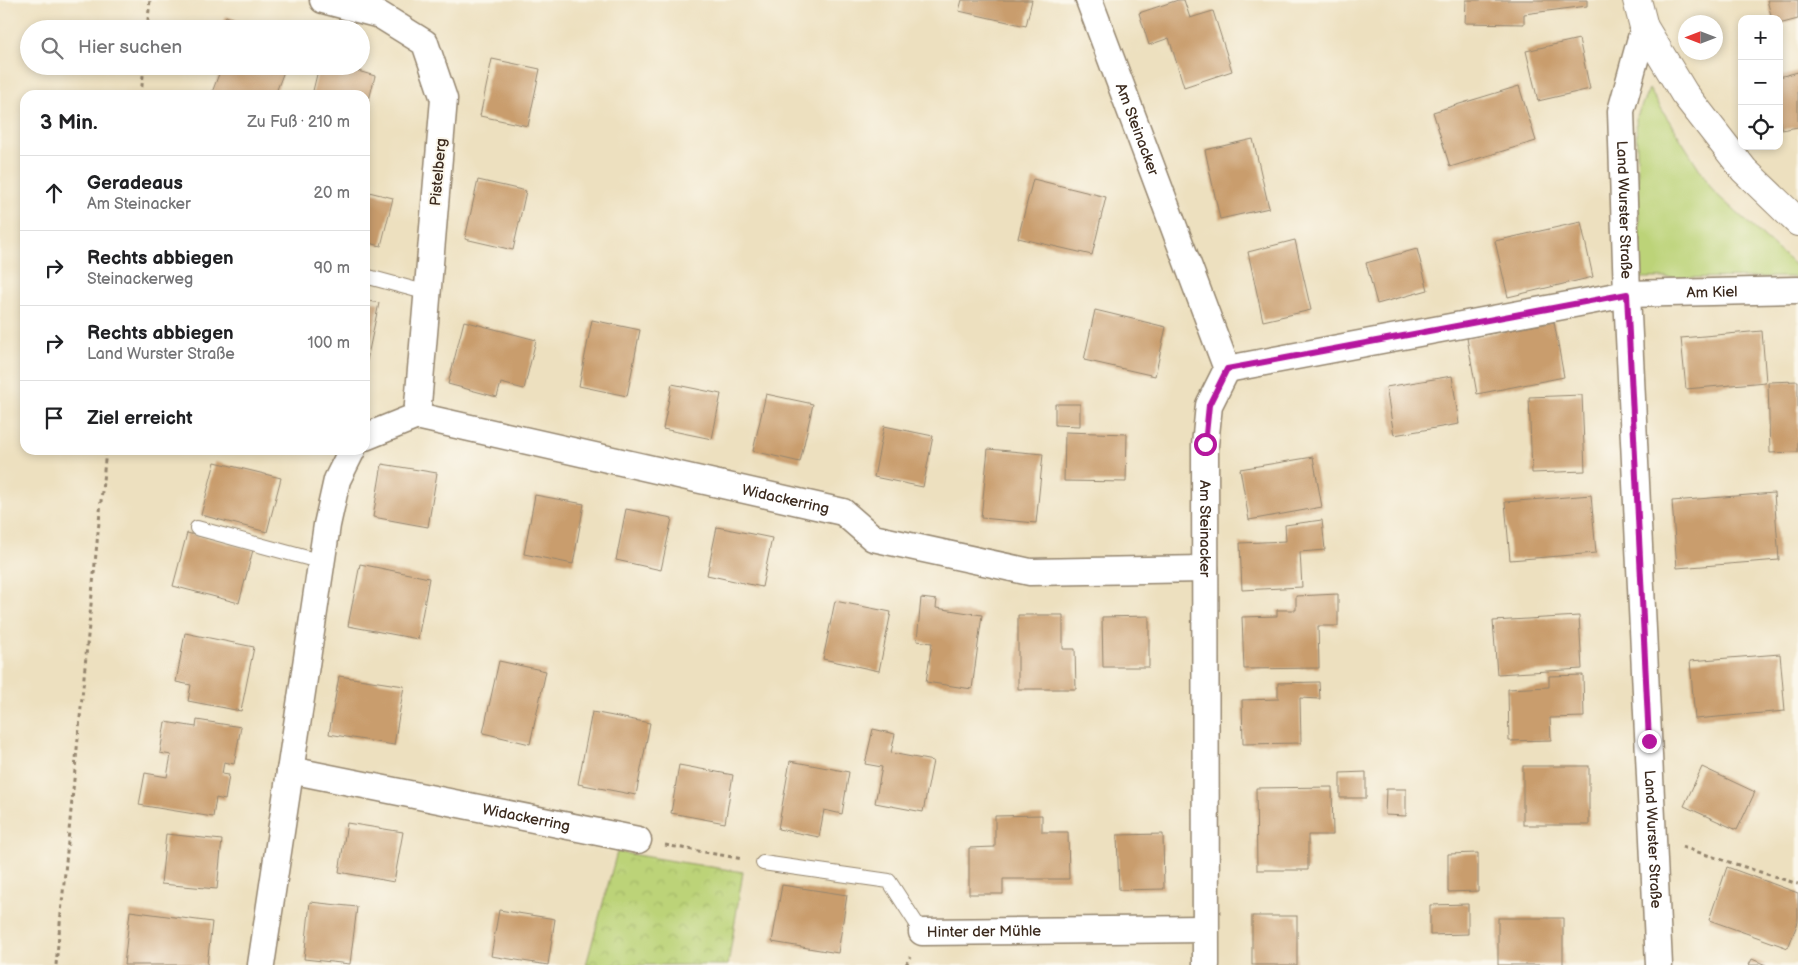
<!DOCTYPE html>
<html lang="de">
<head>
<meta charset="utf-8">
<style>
  :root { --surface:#fff; --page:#f2f2f2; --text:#202124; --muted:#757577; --line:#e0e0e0 }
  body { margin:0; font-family:"Balsamiq Sans",sans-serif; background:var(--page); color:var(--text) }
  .controls { position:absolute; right:15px; top:15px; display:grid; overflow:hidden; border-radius:10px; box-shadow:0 2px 8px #0003 }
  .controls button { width:45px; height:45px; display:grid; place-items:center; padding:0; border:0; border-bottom:1px solid var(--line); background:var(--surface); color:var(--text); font:25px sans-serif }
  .compass { position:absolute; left:1678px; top:15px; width:45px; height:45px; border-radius:50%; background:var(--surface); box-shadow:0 2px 8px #0003; rotate:270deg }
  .stop { position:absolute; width:15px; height:15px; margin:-11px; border:4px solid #b5179e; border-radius:50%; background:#fff }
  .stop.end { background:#b5179e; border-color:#fff; box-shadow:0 1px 5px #0008 }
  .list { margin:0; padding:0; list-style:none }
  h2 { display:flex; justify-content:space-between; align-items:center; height:65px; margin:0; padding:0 20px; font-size:21px }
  h2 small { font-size:16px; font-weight:400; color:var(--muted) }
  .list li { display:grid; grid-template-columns:32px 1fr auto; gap:15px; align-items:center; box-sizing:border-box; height:75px; padding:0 20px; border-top:1px solid var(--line) }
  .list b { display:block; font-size:19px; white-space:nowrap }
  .list p { margin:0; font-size:16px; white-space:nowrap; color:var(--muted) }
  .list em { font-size:16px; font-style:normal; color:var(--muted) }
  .icon { flex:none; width:28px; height:28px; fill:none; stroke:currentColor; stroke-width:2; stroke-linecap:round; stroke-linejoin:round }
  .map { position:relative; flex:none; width:1798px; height:965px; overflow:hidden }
  .search { position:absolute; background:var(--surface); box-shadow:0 2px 8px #0003; left:20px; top:20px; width:350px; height:55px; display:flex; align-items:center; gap:12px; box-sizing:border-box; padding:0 18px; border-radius:28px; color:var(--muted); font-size:19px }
  .panel { position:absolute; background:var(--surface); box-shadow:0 2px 8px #0003; left:20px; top:90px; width:350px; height:365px; border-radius:15px }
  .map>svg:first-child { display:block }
  .grass { fill:#bcd378; stroke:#7c7e4b }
  .park { fill:url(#park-crowns); stroke:#7c7e4b }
  .building { fill:#c99d6d }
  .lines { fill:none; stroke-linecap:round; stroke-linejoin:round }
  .lane-casing { stroke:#94856e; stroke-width:16 }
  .street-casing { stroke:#94856e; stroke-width:29 }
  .secondary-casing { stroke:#94856e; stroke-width:30 }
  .path { stroke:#94856e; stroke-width:3; stroke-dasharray:4 4; stroke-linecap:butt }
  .lane { stroke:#fff; stroke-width:14 }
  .street { stroke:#fff; stroke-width:26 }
  .secondary { stroke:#fff; stroke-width:28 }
  .route { stroke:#b5179e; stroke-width:6 }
  .labels { text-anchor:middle; stroke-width:4; stroke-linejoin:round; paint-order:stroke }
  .street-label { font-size:15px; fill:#3b2a1e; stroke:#fbf7ec }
</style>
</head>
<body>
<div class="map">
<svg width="1798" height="965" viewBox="0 0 1798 965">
  <defs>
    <pattern id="park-crowns" width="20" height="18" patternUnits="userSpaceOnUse" patternTransform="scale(1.25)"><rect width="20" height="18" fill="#bcd378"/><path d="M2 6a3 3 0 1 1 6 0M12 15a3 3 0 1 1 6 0" fill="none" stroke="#a2b567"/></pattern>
  </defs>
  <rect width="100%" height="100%" fill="#fbf7ec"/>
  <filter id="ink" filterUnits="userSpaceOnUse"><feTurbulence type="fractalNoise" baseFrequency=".02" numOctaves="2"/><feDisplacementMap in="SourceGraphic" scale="10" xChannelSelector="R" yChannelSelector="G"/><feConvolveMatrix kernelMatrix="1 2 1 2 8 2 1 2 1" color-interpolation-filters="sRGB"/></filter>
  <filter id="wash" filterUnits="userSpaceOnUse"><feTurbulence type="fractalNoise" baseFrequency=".0096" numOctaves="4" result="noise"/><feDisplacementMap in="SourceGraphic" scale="20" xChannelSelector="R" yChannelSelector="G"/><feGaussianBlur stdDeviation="1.12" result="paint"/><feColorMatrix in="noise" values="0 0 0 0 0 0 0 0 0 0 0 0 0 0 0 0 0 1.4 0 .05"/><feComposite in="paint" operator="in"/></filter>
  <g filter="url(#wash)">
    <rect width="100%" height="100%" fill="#ede0bf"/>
    <polygon class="grass" points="1649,89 1714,192 1798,268 1798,277 1641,278 1636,118"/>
    <polygon class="park" points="617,852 743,872 728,965 586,965"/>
    <g id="blocks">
      <g class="building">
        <polygon points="962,0 1032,0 1026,26 959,11"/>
        <polygon points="1178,0 1184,0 1190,18 1213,11 1232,71 1184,87 1169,38 1149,45 1139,13"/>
        <polygon points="1466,0 1587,0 1587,6 1524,14 1524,24 1465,23"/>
        <polygon points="1767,0 1798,0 1798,19 1779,24 1779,19 1772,19"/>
        <polygon points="226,16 256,27 255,29 221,29"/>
        <polygon points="1579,39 1590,89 1538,101 1526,51"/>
        <polygon points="492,59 540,69 528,126 480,116"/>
        <polygon points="222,66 286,66 275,95 211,95"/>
        <polygon points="319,66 359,66 358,71 375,76 366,112 365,95 312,95"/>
        <polygon points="1798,72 1798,127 1782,130 1779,116 1779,77"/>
        <polygon points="1519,86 1536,141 1450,167 1433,112"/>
        <polygon points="1253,139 1269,208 1220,219 1205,150"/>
        <polygon points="1033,179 1106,197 1092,255 1018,238"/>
        <polygon points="478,180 526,191 513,250 465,239"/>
        <polygon points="365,191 393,198 381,246 365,242"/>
        <polygon points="1581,222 1593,277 1508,297 1495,241"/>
        <polygon points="1295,240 1311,310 1263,321 1248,252"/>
        <polygon points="1417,249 1428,290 1377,304 1366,263"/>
        <polygon points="365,300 379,303 366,365 365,365"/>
        <polygon points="1095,310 1166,327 1155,376 1084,360"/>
        <polygon points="592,320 640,330 627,396 579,386"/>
        <polygon points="464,321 536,340 524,389 501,383 497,397 448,384"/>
        <polygon points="1554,322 1564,377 1477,394 1467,338"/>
        <polygon points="1762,331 1766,382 1686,389 1681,338"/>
        <polygon points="1452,376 1459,424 1394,435 1386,387"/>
        <polygon points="1798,381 1798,452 1770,453 1768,382"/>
        <polygon points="672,384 721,394 712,439 663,429"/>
        <polygon points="766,394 813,404 800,462 753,451"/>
        <polygon points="1582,395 1585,471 1532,473 1529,397"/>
        <polygon points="1055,404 1080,404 1080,426 1055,425"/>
        <polygon points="884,426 933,436 923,487 874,477"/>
        <polygon points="1065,432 1127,434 1126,482 1064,481"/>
        <polygon points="988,449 1043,454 1036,523 981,518"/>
        <polygon points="1313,457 1322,507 1249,520 1240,469"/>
        <polygon points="215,462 281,478 267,532 201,515"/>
        <polygon points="382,464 437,473 428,527 373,517"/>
        <polygon points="1774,493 1779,560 1677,568 1672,501"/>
        <polygon points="535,495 584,504 573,564 524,554"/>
        <polygon points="1591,495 1596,553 1510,560 1505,502"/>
        <polygon points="626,509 672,518 661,570 616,560"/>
        <polygon points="1322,520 1325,550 1300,552 1302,587 1242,590 1240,543 1286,541 1285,525"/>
        <polygon points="717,527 772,538 762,587 707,575"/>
        <polygon points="187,533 253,550 239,603 173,586"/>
        <polygon points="360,564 429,578 418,639 348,626"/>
        <polygon points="1338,594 1338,626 1318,626 1319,668 1244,669 1242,617 1277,616 1277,610 1296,610 1296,596"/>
        <polygon points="921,598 937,600 936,608 982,615 972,689 926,682 932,643 917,641"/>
        <polygon points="835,601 891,612 879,671 823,659"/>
        <polygon points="1018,615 1063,615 1063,649 1075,649 1076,689 1018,689"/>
        <polygon points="1149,616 1149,667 1103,667 1102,617"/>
        <polygon points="1579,616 1582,669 1497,674 1493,621"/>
        <polygon points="185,633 254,647 241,711 188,701 191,685 176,682"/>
        <polygon points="1780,654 1785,711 1695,719 1690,661"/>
        <polygon points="499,661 546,671 530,744 483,733"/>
        <polygon points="1583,675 1584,717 1550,718 1551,740 1509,741 1508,689 1549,687 1549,676"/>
        <polygon points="339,676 404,686 394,745 329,734"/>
        <polygon points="1319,682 1320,699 1300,698 1301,743 1243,744 1242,700 1278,699 1278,683"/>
        <polygon points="592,712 650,723 636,795 578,784"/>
        <polygon points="197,720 241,727 234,764 224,762 222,774 229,775 225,800 216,798 213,817 139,805 145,773 167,777 171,755 160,753 165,722 196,727"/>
        <polygon points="873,729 895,734 891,753 933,761 923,812 875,803 882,767 865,764"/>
        <polygon points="790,761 849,772 842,814 824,810 819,837 778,829"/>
        <polygon points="679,765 733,775 725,823 671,813"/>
        <rect x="1523" y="766" width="66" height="59"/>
        <polygon points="1702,767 1755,792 1737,830 1684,806"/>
        <polygon points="1366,772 1366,798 1340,798 1340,773"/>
        <polygon points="1332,787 1333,835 1308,835 1308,870 1257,870 1256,788"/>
        <polygon points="1386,789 1406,789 1406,816 1385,815"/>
        <polygon points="1042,815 1042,832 1068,832 1069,879 1003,879 1003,894 969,894 969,848 995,847 995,816"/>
        <polygon points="347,823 403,832 394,882 339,872"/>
        <polygon points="166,834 222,840 217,889 161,884"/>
        <polygon points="1163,834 1164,889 1119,890 1117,835"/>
        <polygon points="1478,853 1478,891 1448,892 1448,854"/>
        <polygon points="1727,867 1798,893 1798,922 1788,948 1709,920"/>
        <polygon points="782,885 847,895 838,953 772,942"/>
        <polygon points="310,902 357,907 350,964 304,959"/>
        <polygon points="1468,904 1468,934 1430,935 1430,905"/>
        <polygon points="499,910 555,919 548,965 491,956"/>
        <polygon points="130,911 212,922 207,965 124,965"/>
        <rect x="1252" y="916" width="45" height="49"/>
        <rect x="1498" y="918" width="65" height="47"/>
        <polygon points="1752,959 1766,965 1749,965"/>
      </g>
    </g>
  </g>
  <g filter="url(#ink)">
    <use href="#blocks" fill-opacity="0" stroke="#94856e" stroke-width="1"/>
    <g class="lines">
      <defs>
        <g id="lane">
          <polyline points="365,276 428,293"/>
          <polyline points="197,528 322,562"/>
          <polyline points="763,863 889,881 922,932"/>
        </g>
        <g id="street">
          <polyline points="323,0 380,15 425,43 444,99 417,416"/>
          <path id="s1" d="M1089,0L1227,369L1209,405L1205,445L1206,965"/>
          <path id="s2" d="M1644,27L1621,111L1627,294L1659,965"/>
          <path id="s3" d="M1227,369L1627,294L1798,290"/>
          <path id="s4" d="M365,437L417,416L843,512L873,538L1030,572L1205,569"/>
          <path id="s5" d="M290,770L638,840"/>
          <path id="s6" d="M922,932L1205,929"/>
          <polyline points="261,965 327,525 337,480 352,450"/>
        </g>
        <polyline id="secondary" points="1637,0 1644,27 1684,93 1744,170 1798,222"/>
      </defs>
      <use href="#lane" class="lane-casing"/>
      <use href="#street" class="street-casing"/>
      <use href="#secondary" class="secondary-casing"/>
      <g class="path">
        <polyline points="147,29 150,0"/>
        <polyline points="141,95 144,66"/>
        <polyline points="665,845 743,859"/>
        <polyline points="1682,847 1798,884"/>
        <polyline points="56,965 106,450"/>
        <polyline points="906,965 910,957"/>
      </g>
      <use href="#lane" class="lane"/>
      <use href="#street" class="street"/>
      <use href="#secondary" class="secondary"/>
    </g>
  </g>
  <g class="lines" filter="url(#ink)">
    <polyline class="route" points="1205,444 1209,405 1227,369 1627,294 1649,741"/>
  </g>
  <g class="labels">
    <g class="street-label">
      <text dy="5" stroke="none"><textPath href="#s1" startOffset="138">Am Steinacker</textPath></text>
      <text transform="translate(438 172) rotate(-85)" y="5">Pistelberg</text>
      <text dy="5" stroke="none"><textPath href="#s2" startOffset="186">Land Wurster Straße</textPath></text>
      <text dy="5" stroke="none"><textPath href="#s3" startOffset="492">Am Kiel</textPath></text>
      <text dy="5" stroke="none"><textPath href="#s4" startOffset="434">Widackerring</textPath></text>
      <text dy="5" stroke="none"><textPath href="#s1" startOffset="558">Am Steinacker</textPath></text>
      <text dy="5" stroke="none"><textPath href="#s5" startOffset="241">Widackerring</textPath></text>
      <text dy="5" stroke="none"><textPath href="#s2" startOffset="816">Land Wurster Straße</textPath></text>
      <text dy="5" stroke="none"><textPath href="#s6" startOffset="62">Hinter der Mühle</textPath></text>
    </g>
  </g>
</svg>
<div class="controls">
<button>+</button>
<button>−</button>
<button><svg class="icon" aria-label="locate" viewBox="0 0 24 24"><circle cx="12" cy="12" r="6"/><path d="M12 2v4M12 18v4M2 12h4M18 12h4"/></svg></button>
</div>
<svg class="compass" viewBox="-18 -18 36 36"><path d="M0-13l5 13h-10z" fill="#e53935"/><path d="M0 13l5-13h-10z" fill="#757577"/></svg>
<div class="stop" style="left:1205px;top:444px"></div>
<div class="stop end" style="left:1649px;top:741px"></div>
<div class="search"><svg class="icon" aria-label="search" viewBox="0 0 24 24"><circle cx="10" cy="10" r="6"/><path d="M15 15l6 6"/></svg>Hier suchen</div>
<section class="panel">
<h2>3 Min.<small>Zu Fuß · 210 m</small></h2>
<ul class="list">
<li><svg class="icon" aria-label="ahead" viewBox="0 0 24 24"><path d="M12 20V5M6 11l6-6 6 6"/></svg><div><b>Geradeaus</b><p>Am Steinacker</p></div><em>20 m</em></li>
<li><svg class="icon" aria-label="right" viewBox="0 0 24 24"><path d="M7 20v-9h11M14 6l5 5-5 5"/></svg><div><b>Rechts abbiegen</b><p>Steinackerweg</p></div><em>90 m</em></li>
<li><svg class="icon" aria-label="right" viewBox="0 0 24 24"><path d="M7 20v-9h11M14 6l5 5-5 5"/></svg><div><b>Rechts abbiegen</b><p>Land Wurster Straße</p></div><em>100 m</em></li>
<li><svg class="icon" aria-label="arrive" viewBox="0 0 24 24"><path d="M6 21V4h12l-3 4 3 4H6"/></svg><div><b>Ziel erreicht</b></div></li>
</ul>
</section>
</div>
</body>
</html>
